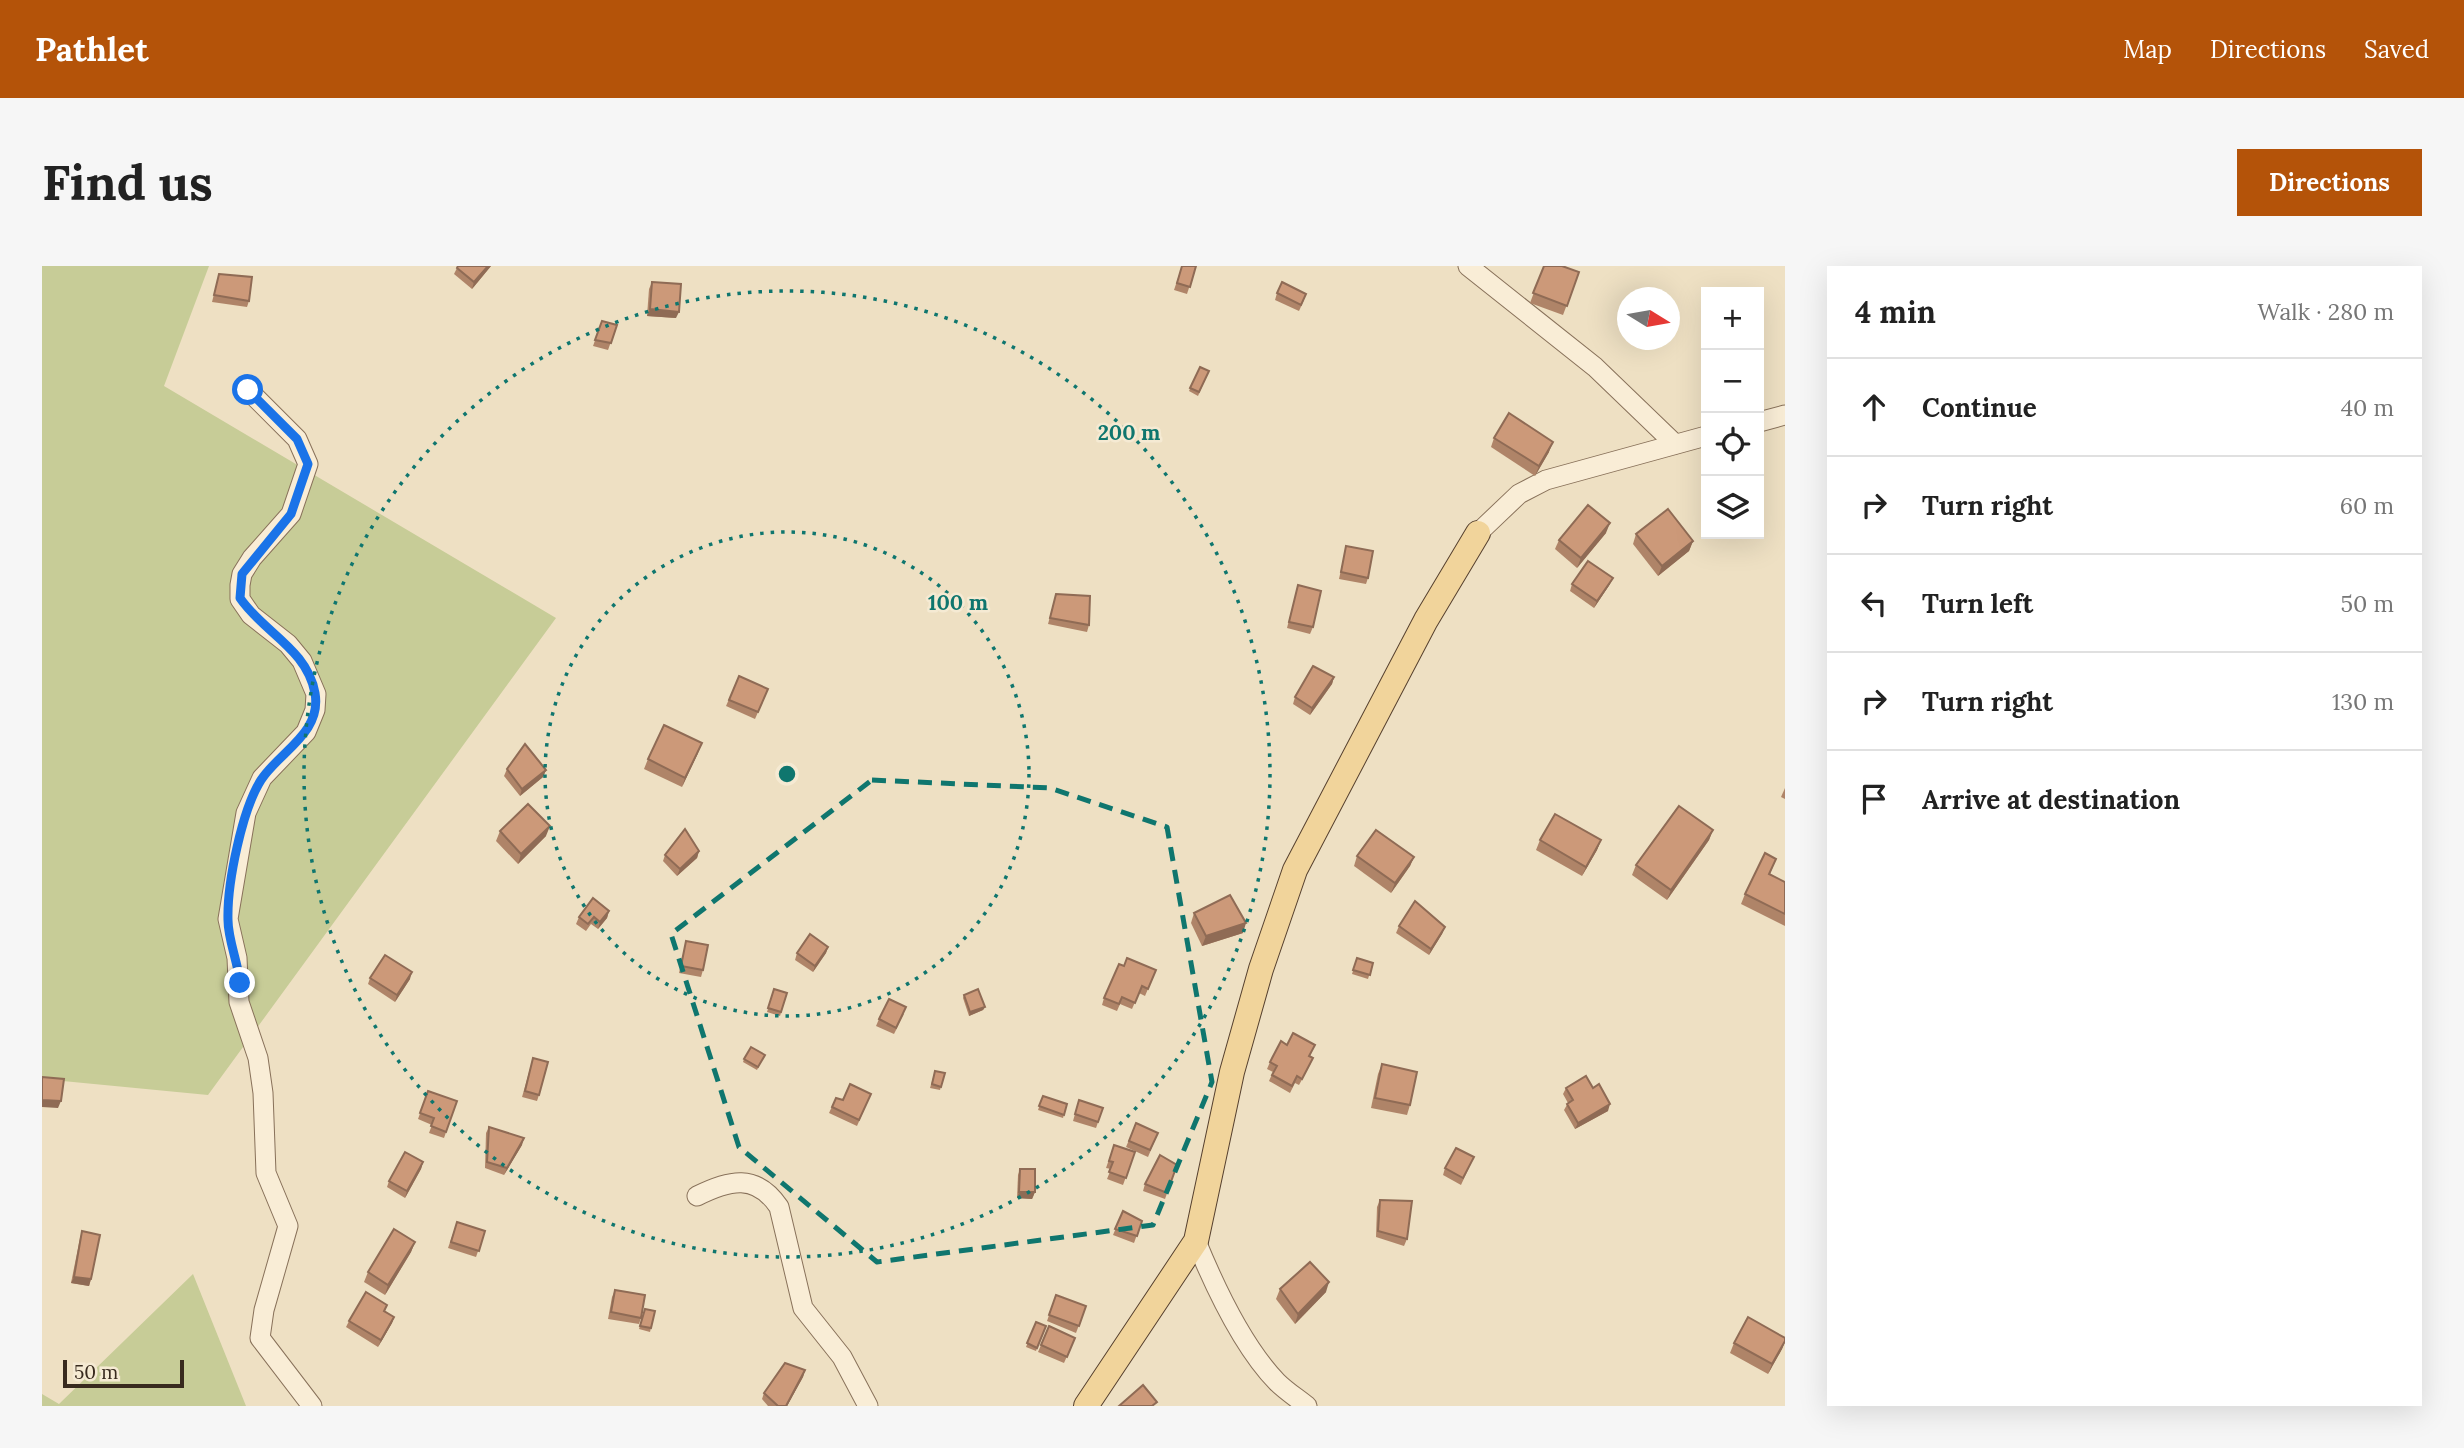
<!DOCTYPE html>
<html lang="en">
<head>
<meta charset="utf-8">
<style>
  :root { --surface:#fff; --page:#f6f6f6; --text:#222; --muted:#767676; --line:#e0e0e0; --accent:#b45309 }
  body { margin:0; font-family:Lora,serif; background:var(--page); color:var(--text) }
  .controls { position:absolute; right:21px; top:21px; display:grid; overflow:hidden; border-radius:0px; box-shadow:0 7px 28px #0002 }
  .controls button { width:63px; height:63px; display:grid; place-items:center; padding:0; border:0; border-bottom:2px solid var(--line); background:var(--surface); color:var(--text); font:35px sans-serif }
  .compass { position:absolute; left:1575px; top:21px; width:63px; height:63px; border-radius:50%; background:var(--surface); box-shadow:0 7px 28px #0002; rotate:101deg }
  .scale { position:absolute; left:21px; bottom:18px; width:121px; box-sizing:border-box; padding-left:7px; border:4px solid #382a1e; border-top:0; font-size:19px; line-height:24px; white-space:nowrap; color:#382a1e; -webkit-text-stroke:5px #f5ead3; paint-order:stroke }
  .stop { position:absolute; width:21px; height:21px; margin:-16px; border:5px solid #1a73e8; border-radius:50%; background:#fff }
  .stop.end { background:#1a73e8; border-color:#fff; box-shadow:0 2px 7px #0008 }
  .list { margin:0; padding:0; list-style:none }
  h2 { display:flex; justify-content:space-between; align-items:center; height:91px; margin:0; padding:0 28px; font-size:30px }
  h2 small { font-size:23px; font-weight:400; color:var(--muted) }
  .list li { display:grid; grid-template-columns:46px 1fr auto; gap:21px; align-items:center; box-sizing:border-box; height:98px; padding:0 28px; border-top:2px solid var(--line) }
  .list b { display:block; font-size:26px; white-space:nowrap }
  .list em { font-size:23px; font-style:normal; color:var(--muted) }
  .icon { flex:none; width:38px; height:38px; fill:none; stroke:currentColor; stroke-width:2; stroke-linecap:round; stroke-linejoin:round }
  .map { position:relative; flex:none; width:1743px; height:1140px; overflow:hidden; border-radius:0px }
  header { display:flex; align-items:center; gap:42px; box-sizing:border-box; height:98px; padding:0 35px; background:var(--accent); color:#fff }
  header strong { font-size:33px }
  nav { display:flex; gap:38px; margin-inline-start:auto; font-size:24px }
  .intro { display:flex; align-items:center; justify-content:space-between; box-sizing:border-box; height:168px; padding:0 42px }
  h1 { margin:0; font-size:49px }
  .button { padding:18px 32px; border-radius:0px; background:var(--accent); color:#fff; font-size:24px; font-weight:700 }
  main { display:flex; gap:42px; padding:0 42px }
  aside { flex:1; background:var(--surface); border-radius:0px; box-shadow:0 7px 28px #0002 }
  .map>svg:first-child { display:block }
  .green { fill:#c7cc97 }
  .lines { fill:none; stroke-linecap:round; stroke-linejoin:round }
  .minor-casing { stroke:#88715a; stroke-width:21 }
  .major-casing { stroke:#56402e; stroke-width:26 }
  .minor { stroke:#f9edd6; stroke-width:19 }
  .major { stroke:#f1d49b; stroke-width:24 }
  .wall { fill:#af8468 }
  .shaded-wall { fill:#8f6b55 }
  .building { fill:#cc9979; stroke:#8f6b55; stroke-width:2 }
  .route { stroke:#1a73e8; stroke-width:9 }
  .marked { fill:none; stroke:#0f766e; stroke-width:5; stroke-dasharray:14 9; stroke-linejoin:round }
  .ring { fill:none; stroke:#0f766e; stroke-width:3.5; stroke-dasharray:3.5 7 }
  .centre { fill:#0f766e; stroke:#f5ead3; stroke-width:3.5 }
  .ring-label { font-size:21px; text-anchor:middle; font-weight:bold; fill:#0f766e; stroke:#f5ead3; stroke-width:5; stroke-linejoin:round; paint-order:stroke }
</style>
</head>
<body>
<header>
<strong>Pathlet</strong>
<nav><a>Map</a><a>Directions</a><a>Saved</a></nav>
</header>
<div class="intro"><h1>Find us</h1><a class="button">Directions</a></div>
<main>
<div class="map">
<svg width="1743" height="1140" viewBox="0 0 1743 1140">
  <rect width="100%" height="100%" fill="#eee0c3"/>
  <g class="green">
    <polygon points="0,0 167,0 122,120 514,352 166,829 0,813"/>
    <polygon points="151,1008 204,1140 0,1140 0,1128 17,1138"/>
  </g>
  <g class="lines">
    <defs>
      <g id="minor">
        <polyline points="1426,0 1553,101 1633,178"/>
        <polyline points="206,124 255,173 266,198 249,248 210,292 200,308 198,319 198,333 209,349 246,378 260,395 274,428 273,444 264,466 220,512 204,547 186,653 195,692 197,736 216,792 221,827 224,907 246,960 222,1044 218,1072 270,1140"/>
        <polyline points="1717,156 1743,149"/>
        <polyline points="1436,267 1477,228 1504,214 1664,170"/>
        <path d="M655,930C687,914 714,907 737,941L761,1042L800,1091L826,1140"/>
        <path d="M1154,975C1172,1019 1201,1081 1235,1116C1244,1125 1255,1132 1265,1140"/>
      </g>
      <polyline id="major" points="1044,1140 1154,975 1190,806 1219,703 1253,604 1384,354 1436,267"/>
    </defs>
    <use href="#minor" class="minor-casing"/>
    <use href="#major" class="major-casing"/>
    <use href="#minor" class="minor"/>
    <use href="#major" class="major"/>
  </g>
  <g class="wall">
    <polygon points="416,0 449,0 430,23 412,8"/>
    <polygon points="1140,0 1154,0 1145,28 1132,24"/>
    <polygon points="1502,0 1537,6 1521,49 1488,37"/>
    <polygon points="177,8 207,35 205,41 170,36"/>
    <polygon points="610,16 634,52 605,50 607,23"/>
    <polygon points="1235,27 1262,34 1257,45 1233,34"/>
    <polygon points="560,55 575,59 566,84 551,80"/>
    <polygon points="1158,101 1167,105 1156,130 1147,125"/>
    <polygon points="1452,172 1507,186 1493,210 1449,181"/>
    <polygon points="1564,267 1535,302 1513,283 1517,274"/>
    <polygon points="1594,268 1651,275 1647,285 1616,310 1591,278"/>
    <polygon points="1304,280 1326,312 1324,318 1297,313"/>
    <polygon points="1530,318 1568,318 1552,342 1528,325"/>
    <polygon points="1256,319 1271,361 1268,368 1245,362"/>
    <polygon points="1014,328 1047,359 1045,366 1006,358"/>
    <polygon points="697,410 726,423 713,453 684,440"/>
    <polygon points="1292,411 1290,418 1268,449 1251,438 1253,431"/>
    <polygon points="656,487 640,521 602,503 606,493"/>
    <polygon points="465,503 504,504 501,511 478,530 462,510"/>
    <polygon points="1743,522 1743,533 1739,531"/>
    <polygon points="1671,564 1667,574 1625,634 1590,609 1594,599"/>
    <polygon points="458,565 504,570 476,598 454,575"/>
    <polygon points="1498,574 1559,574 1555,584 1540,610 1494,584"/>
    <polygon points="657,585 655,592 635,610 621,595 623,589"/>
    <polygon points="1315,590 1372,591 1368,600 1349,627 1312,600"/>
    <polygon points="1734,593 1728,608 1743,616 1743,660 1699,638 1703,628"/>
    <polygon points="567,645 565,652 556,663 549,658 544,665 534,658 537,651"/>
    <polygon points="1152,647 1201,667 1160,680 1149,657"/>
    <polygon points="1357,660 1403,661 1400,668 1387,689 1354,667"/>
    <polygon points="644,675 661,704 659,711 637,707"/>
    <polygon points="786,681 784,687 771,706 753,694 755,687"/>
    <polygon points="1315,692 1331,697 1326,713 1310,708"/>
    <polygon points="1082,700 1114,704 1103,730 1097,727 1090,743 1078,738 1075,745 1060,739 1062,732"/>
    <polygon points="328,712 368,713 353,736 326,718"/>
    <polygon points="732,723 745,727 738,750 725,746"/>
    <polygon points="922,729 943,741 941,744 927,750 921,732"/>
    <polygon points="862,748 852,768 834,760 837,753"/>
    <polygon points="1245,779 1273,779 1268,790 1271,792 1268,799 1257,819 1253,817 1248,827 1227,815 1231,806 1225,803 1228,796"/>
    <polygon points="491,792 497,829 495,835 480,831"/>
    <polygon points="721,792 715,804 701,796 702,793"/>
    <polygon points="1340,798 1368,839 1365,849 1329,842 1336,808"/>
    <polygon points="893,805 903,807 898,824 888,822"/>
    <polygon points="1524,822 1551,822 1566,845 1533,863 1522,844 1526,837 1521,828"/>
    <polygon points="386,825 415,835 402,872 387,867 390,859 376,853"/>
    <polygon points="829,828 815,860 787,847 794,832 801,834"/>
    <polygon points="1001,830 1025,838 1021,852 996,844"/>
    <polygon points="1037,834 1061,842 1054,862 1031,855"/>
    <polygon points="1094,857 1116,867 1106,891 1084,881"/>
    <polygon points="447,861 480,879 462,909 443,902 444,867"/>
    <polygon points="1072,879 1093,886 1081,919 1065,913 1069,903 1064,902"/>
    <polygon points="1432,891 1419,919 1401,909 1403,902"/>
    <polygon points="381,896 379,903 363,932 345,921 347,915"/>
    <polygon points="1135,899 1123,933 1101,925 1103,918"/>
    <polygon points="978,903 993,926 990,933 975,932 976,909"/>
    <polygon points="1338,934 1365,973 1362,980 1334,971 1335,941"/>
    <polygon points="1081,945 1100,955 1092,977 1071,969"/>
    <polygon points="415,956 443,965 434,991 406,982"/>
    <polygon points="40,965 49,1013 47,1020 29,1017 38,972"/>
    <polygon points="373,976 369,986 343,1029 322,1016 326,1006"/>
    <polygon points="1238,1023 1284,1026 1253,1058 1234,1033"/>
    <polygon points="573,1024 599,1052 597,1058 566,1053 570,1031"/>
    <polygon points="1014,1029 1044,1040 1034,1067 1005,1055"/>
    <polygon points="345,1039 343,1045 352,1051 350,1057 336,1081 304,1061 307,1055"/>
    <polygon points="603,1043 613,1045 608,1066 597,1063"/>
    <polygon points="994,1056 1004,1060 994,1085 984,1081"/>
    <polygon points="1033,1072 1022,1097 996,1086 999,1079"/>
    <polygon points="1743,1076 1740,1083 1726,1108 1688,1087 1692,1077"/>
    <polygon points="763,1104 761,1111 745,1140 726,1140 720,1133 722,1127"/>
  </g>
  <g class="shaded-wall">
    <polygon points="446,0 449,0 430,23 432,16"/>
    <polygon points="608,43 637,46 634,52 605,50"/>
    <polygon points="1511,176 1507,186 1493,210 1497,200"/>
    <polygon points="1568,257 1564,267 1535,302 1539,292"/>
    <polygon points="1651,275 1647,285 1616,310 1620,300"/>
    <polygon points="1571,312 1568,318 1552,342 1555,335"/>
    <polygon points="1292,411 1290,418 1268,449 1270,442"/>
    <polygon points="660,477 656,487 640,521 643,512"/>
    <polygon points="504,504 501,511 478,530 480,523"/>
    <polygon points="508,560 504,570 476,598 479,588"/>
    <polygon points="1671,564 1667,574 1625,634 1629,624"/>
    <polygon points="1559,574 1555,584 1540,610 1544,601"/>
    <polygon points="657,585 655,592 635,610 638,603"/>
    <polygon points="1372,591 1368,600 1349,627 1353,617"/>
    <polygon points="567,645 565,652 556,663 558,656"/>
    <polygon points="1204,657 1201,667 1160,680 1164,670"/>
    <polygon points="1403,661 1400,668 1387,689 1389,683"/>
    <polygon points="786,681 784,687 771,706 773,700"/>
    <polygon points="370,706 368,713 353,736 355,729"/>
    <polygon points="943,741 941,744 927,750 928,746"/>
    <polygon points="0,834 19,835 16,842 0,841"/>
    <polygon points="1568,838 1566,845 1533,863 1536,857"/>
    <polygon points="482,872 480,879 462,909 465,902"/>
    <polygon points="381,896 379,903 363,932 365,925"/>
    <polygon points="977,926 993,926 990,933 975,932"/>
    <polygon points="373,976 369,986 343,1029 346,1019"/>
    <polygon points="32,1011 49,1013 47,1020 29,1017"/>
    <polygon points="1287,1016 1284,1026 1253,1058 1256,1048"/>
    <polygon points="352,1051 350,1057 336,1081 339,1074"/>
    <polygon points="1743,1075 1740,1083 1726,1108 1730,1098"/>
    <polygon points="763,1104 761,1111 745,1140 744,1140"/>
  </g>
  <g class="building">
    <polygon points="416,0 446,0 432,16 415,2"/>
    <polygon points="1140,0 1154,0 1148,21 1135,17"/>
    <polygon points="1502,0 1520,0 1537,6 1525,40 1491,27"/>
    <polygon points="177,8 210,11 207,35 172,29"/>
    <polygon points="610,16 639,18 637,46 608,43"/>
    <polygon points="1240,16 1264,28 1259,39 1235,27"/>
    <polygon points="560,55 575,59 569,77 553,74"/>
    <polygon points="1158,101 1167,105 1157,126 1148,122"/>
    <polygon points="1467,147 1511,176 1497,200 1452,172"/>
    <polygon points="1546,239 1568,257 1539,292 1517,274"/>
    <polygon points="1626,243 1651,275 1620,300 1594,268"/>
    <polygon points="1304,280 1331,285 1326,312 1299,306"/>
    <polygon points="1546,295 1571,312 1555,335 1530,318"/>
    <polygon points="1256,319 1279,325 1271,361 1247,356"/>
    <polygon points="1014,328 1048,330 1047,359 1008,352"/>
    <polygon points="1271,400 1292,411 1270,442 1253,431"/>
    <polygon points="697,410 726,423 716,446 687,434"/>
    <polygon points="622,459 660,477 643,512 606,493"/>
    <polygon points="483,478 504,504 480,523 465,503"/>
    <polygon points="486,538 508,560 479,588 458,565"/>
    <polygon points="1637,540 1671,564 1629,624 1594,599"/>
    <polygon points="1513,548 1559,574 1544,601 1498,574"/>
    <polygon points="643,563 657,585 638,603 623,589"/>
    <polygon points="1334,564 1372,591 1353,617 1315,590"/>
    <polygon points="1723,587 1734,593 1727,608 1743,616 1743,648 1703,628"/>
    <polygon points="1188,629 1204,657 1164,670 1152,647"/>
    <polygon points="551,632 567,645 558,656 552,651 546,658 537,651"/>
    <polygon points="1373,635 1403,661 1389,683 1357,660"/>
    <polygon points="768,668 786,681 773,700 755,687"/>
    <polygon points="644,675 666,679 661,704 639,700"/>
    <polygon points="343,689 370,706 355,729 328,712"/>
    <polygon points="1085,692 1114,704 1106,723 1100,720 1093,737 1080,731 1077,738 1062,732 1077,698 1082,700"/>
    <polygon points="1315,692 1331,697 1328,709 1311,704"/>
    <polygon points="732,723 745,727 739,746 726,742"/>
    <polygon points="936,723 943,741 928,746 922,729"/>
    <polygon points="847,733 864,741 854,762 837,753"/>
    <polygon points="1251,767 1273,779 1267,790 1271,792 1260,813 1255,810 1250,820 1230,809 1235,800 1228,796 1239,775 1245,779"/>
    <polygon points="709,781 723,789 716,801 702,793"/>
    <polygon points="491,792 506,796 497,829 483,825"/>
    <polygon points="1340,798 1375,806 1368,839 1333,832"/>
    <polygon points="893,805 903,807 899,821 890,818"/>
    <polygon points="1544,810 1551,822 1557,818 1568,838 1536,857 1525,838 1531,834 1524,822"/>
    <polygon points="0,811 22,813 19,835 0,834"/>
    <polygon points="808,818 829,828 817,854 790,841 794,832 801,834"/>
    <polygon points="386,825 415,835 404,866 389,860 392,852 378,847"/>
    <polygon points="1001,830 1025,838 1022,849 997,840"/>
    <polygon points="1037,834 1061,842 1056,856 1033,848"/>
    <polygon points="1094,857 1116,867 1108,884 1087,875"/>
    <polygon points="447,861 482,872 465,902 445,896"/>
    <polygon points="1072,879 1093,886 1084,912 1067,906 1071,896 1067,895"/>
    <polygon points="1414,882 1432,891 1421,912 1403,902"/>
    <polygon points="363,886 381,896 365,925 347,915"/>
    <polygon points="1118,889 1135,899 1125,927 1103,918"/>
    <polygon points="978,903 993,903 993,926 977,926"/>
    <polygon points="1338,934 1370,935 1365,973 1336,965"/>
    <polygon points="1081,945 1100,955 1095,970 1073,963"/>
    <polygon points="415,956 443,965 437,985 409,976"/>
    <polygon points="352,963 373,976 346,1019 326,1006"/>
    <polygon points="40,965 58,969 49,1013 32,1011"/>
    <polygon points="1268,996 1287,1016 1256,1048 1238,1023"/>
    <polygon points="573,1024 603,1029 599,1052 569,1046"/>
    <polygon points="324,1026 345,1039 342,1045 352,1051 339,1074 307,1055"/>
    <polygon points="1014,1029 1044,1040 1037,1060 1007,1049"/>
    <polygon points="603,1043 613,1045 609,1062 598,1060"/>
    <polygon points="1706,1051 1743,1072 1743,1075 1730,1098 1692,1077"/>
    <polygon points="994,1056 1004,1060 995,1082 985,1077"/>
    <polygon points="1007,1060 1033,1072 1025,1091 999,1079"/>
    <polygon points="743,1097 763,1104 744,1140 736,1140 722,1127"/>
    <polygon points="1101,1119 1115,1136 1110,1140 1077,1140"/>
  </g>
  <g class="lines">
    <path class="route" d="M198,717C196,696 186,674 186,654C185,617 200,544 219,514C238,485 280,467 273,427C265,383 221,366 198,332L200,308L249,248L266,198L255,173L206,124"/>
  </g>
  <path class="marked" d="M830,514L1008,522L1125,561L1170,816L1111,959L835,996L697,881L629,668Z"/>
  <g class="ring">
    <circle cx="745" cy="508" r="242"/>
    <circle cx="745" cy="508" r="483"/>
  </g>
  <circle cx="745" cy="508" r="10" class="centre"/>
  <g class="ring-label">
    <text x="1087" y="174">200 m</text>
    <text x="916" y="344">100 m</text>
  </g>
</svg>
<div class="controls">
<button>+</button>
<button>−</button>
<button><svg class="icon" aria-label="locate" viewBox="0 0 24 24"><circle cx="12" cy="12" r="6"/><path d="M12 2v4M12 18v4M2 12h4M18 12h4"/></svg></button>
<button><svg class="icon" aria-label="layers" viewBox="0 0 24 24"><path d="M12 4l9 5-9 5-9-5zM3 14l9 5 9-5"/></svg></button>
</div>
<svg class="compass" viewBox="-18 -18 36 36"><path d="M0-13l5 13h-10z" fill="#e53935"/><path d="M0 13l5-13h-10z" fill="#767676"/></svg>
<div class="scale">50 m</div>
<div class="stop" style="left:206px;top:124px"></div>
<div class="stop end" style="left:198px;top:717px"></div>
</div>
<aside>
<h2>4 min<small>Walk · 280 m</small></h2>
<ul class="list">
<li><svg class="icon" aria-label="ahead" viewBox="0 0 24 24"><path d="M12 20V5M6 11l6-6 6 6"/></svg><div><b>Continue</b></div><em>40 m</em></li>
<li><svg class="icon" aria-label="right" viewBox="0 0 24 24"><path d="M7 20v-9h11M14 6l5 5-5 5"/></svg><div><b>Turn right</b></div><em>60 m</em></li>
<li><svg class="icon" aria-label="left" viewBox="0 0 24 24"><path d="M17 20v-9H6M10 6l-5 5 5 5"/></svg><div><b>Turn left</b></div><em>50 m</em></li>
<li><svg class="icon" aria-label="right" viewBox="0 0 24 24"><path d="M7 20v-9h11M14 6l5 5-5 5"/></svg><div><b>Turn right</b></div><em>130 m</em></li>
<li><svg class="icon" aria-label="arrive" viewBox="0 0 24 24"><path d="M6 21V4h12l-3 4 3 4H6"/></svg><div><b>Arrive at destination</b></div></li>
</ul>
</aside>
</main>
</body>
</html>
